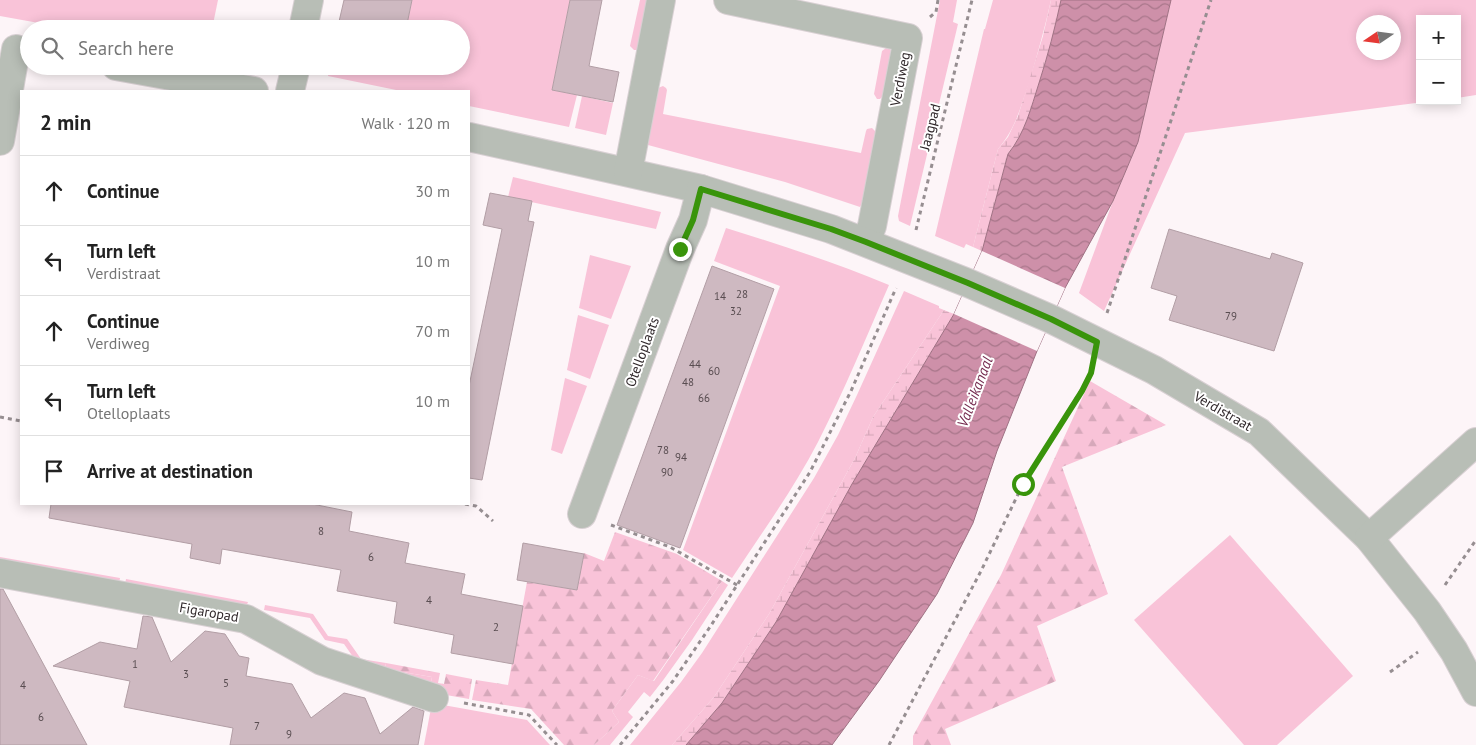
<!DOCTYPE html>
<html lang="en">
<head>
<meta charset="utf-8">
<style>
  :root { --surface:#fff; --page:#f2f2f2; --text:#222; --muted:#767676; --line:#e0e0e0 }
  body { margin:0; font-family:"PT Sans",sans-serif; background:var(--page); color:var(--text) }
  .controls { position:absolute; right:15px; top:15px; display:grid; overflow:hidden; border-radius:0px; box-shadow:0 2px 12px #0003 }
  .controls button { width:45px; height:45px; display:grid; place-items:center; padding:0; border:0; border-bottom:1px solid var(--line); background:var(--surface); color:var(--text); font:25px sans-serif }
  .compass { position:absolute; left:1356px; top:15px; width:45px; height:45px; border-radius:50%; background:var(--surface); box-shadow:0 2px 12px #0003; rotate:257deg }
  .stop { position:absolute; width:15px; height:15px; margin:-11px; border:4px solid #39940b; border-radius:50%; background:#fff }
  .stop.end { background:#39940b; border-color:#fff; box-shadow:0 1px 5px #0008 }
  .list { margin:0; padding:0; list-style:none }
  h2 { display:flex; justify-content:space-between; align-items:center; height:65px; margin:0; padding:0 20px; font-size:21px }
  h2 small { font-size:16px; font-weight:400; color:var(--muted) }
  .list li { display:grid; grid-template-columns:32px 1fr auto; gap:15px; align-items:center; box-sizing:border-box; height:70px; padding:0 20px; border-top:1px solid var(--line) }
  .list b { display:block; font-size:19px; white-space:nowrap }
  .list p { margin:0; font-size:16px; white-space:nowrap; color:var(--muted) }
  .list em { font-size:16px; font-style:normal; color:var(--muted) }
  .icon { flex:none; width:28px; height:28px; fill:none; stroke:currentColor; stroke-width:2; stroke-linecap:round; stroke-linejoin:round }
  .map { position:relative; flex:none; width:1476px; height:745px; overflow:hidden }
  .search { position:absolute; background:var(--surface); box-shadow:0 2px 12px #0003; left:20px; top:20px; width:450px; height:55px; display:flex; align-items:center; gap:12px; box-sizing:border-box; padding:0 18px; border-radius:28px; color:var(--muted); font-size:19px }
  .panel { position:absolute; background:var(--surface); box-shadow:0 2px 12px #0003; left:20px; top:90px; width:450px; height:415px; border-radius:0px }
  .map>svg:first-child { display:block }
  .grass { fill:#f9c3d8; fill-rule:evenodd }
  .forest { fill:url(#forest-firs) }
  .wetland { fill:url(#wetland-marsh) }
  .water { fill:url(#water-waves); stroke:#9f7183 }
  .pier { fill:#fdf5f8 }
  .building { fill:#ceb9c1; stroke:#b29ea5 }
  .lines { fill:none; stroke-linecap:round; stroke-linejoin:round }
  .minor-casing { stroke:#d8d0d3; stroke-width:30 }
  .path { stroke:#968e91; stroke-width:3; stroke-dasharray:4 4; stroke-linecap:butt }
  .minor { stroke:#b8beb6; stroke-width:28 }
  .route { stroke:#39940b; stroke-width:6 }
  .labels { text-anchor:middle; stroke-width:4; stroke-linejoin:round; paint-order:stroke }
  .number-label { font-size:11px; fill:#584c50 }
  .street-label { font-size:14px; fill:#30282b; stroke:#fff }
  .water-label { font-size:15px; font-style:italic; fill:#752b4f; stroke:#fff }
</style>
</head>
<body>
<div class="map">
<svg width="1476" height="745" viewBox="0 0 1476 745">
  <defs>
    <pattern id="forest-firs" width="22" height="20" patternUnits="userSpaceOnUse" patternTransform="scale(1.25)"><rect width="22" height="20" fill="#f9c3d8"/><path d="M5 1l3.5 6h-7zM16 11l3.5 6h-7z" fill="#d6a8ba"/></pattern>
    <pattern id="wetland-marsh" width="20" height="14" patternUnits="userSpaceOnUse" patternTransform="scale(1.25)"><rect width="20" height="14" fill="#f9c3d8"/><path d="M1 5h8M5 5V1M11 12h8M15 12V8" fill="none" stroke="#d6a8ba"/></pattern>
    <pattern id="water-waves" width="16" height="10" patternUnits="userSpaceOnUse" patternTransform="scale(1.25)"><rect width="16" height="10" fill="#ce90a9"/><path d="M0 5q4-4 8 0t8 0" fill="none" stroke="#a8768a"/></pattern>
  </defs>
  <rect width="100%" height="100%" fill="#fdf5f8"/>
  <g class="grass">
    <polygon points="0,0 218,0 212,29 72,29 0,16"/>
    <polygon points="412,0 570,0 552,90 577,95 569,127 469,106 469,91 401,91 328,76 330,66 461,66 461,29 406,29"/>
    <polygon points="640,0 647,0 648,2 638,50 634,50 630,46"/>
    <polygon points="940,0 957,0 953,22 958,24 910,226 899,221 898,216"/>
    <path d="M993,0H1051C1045,28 1037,55 1029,83C1020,108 1016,128 998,149L973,247L966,244L964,248L935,236L984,29H985Z"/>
    <path d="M1171,0H1476V95L1457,98V19H1420V101H1431L1185,133L1104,311L1079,293L1113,201L1138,142ZM1364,22H1394V52H1364Z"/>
    <polygon points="886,48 889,48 892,52 883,96 880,99 877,99 874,94 882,51"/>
    <polygon points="663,86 666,88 667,90 663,114 861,153 866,131 867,129 872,128 876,132 863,201 860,207 785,182 648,145 648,140 658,88"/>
    <polygon points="582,96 613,103 606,135 575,128"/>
    <polygon points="513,177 661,212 656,229 508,197"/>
    <path d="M726,228C781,245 836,263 889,285C866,338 844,391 818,442C793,490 761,534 732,578L683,550L780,286L714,261Z"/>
    <polygon points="590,255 631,266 611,319 579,308"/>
    <polygon points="904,291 939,306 939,308 944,310 873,417 855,458 769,614 714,697 672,745 630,745 681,682 702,653 814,478 838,435 857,395"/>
    <polygon points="578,315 609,325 590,379 567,370"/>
    <polygon points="565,378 587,386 562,454 551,450"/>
    <polygon points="1230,535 1353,676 1277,745 1244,745 1134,620"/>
    <polygon points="0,557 120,578 119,583 0,561"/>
    <polygon points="126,579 248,602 246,607 125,584"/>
    <polygon points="722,581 728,585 692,640 664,679 650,697 644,692 628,712 633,717 610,745 594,745 619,722 612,711 638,675 654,681"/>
    <polygon points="265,605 313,614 328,636 347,639 361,659 386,663 385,669 432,677 429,692 358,664 344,644 325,640 310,618 264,610"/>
    <polygon points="432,703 527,720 550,745 424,745"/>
  </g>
  <g class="forest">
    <polygon points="1090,381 1166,425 1062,467 1108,594 1037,626 1056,681 945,729 951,745 913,745 913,736 1001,575"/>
    <polygon points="615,532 677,554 722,581 653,681 638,675 612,711 619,722 594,745 564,745 531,709 472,700 476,680 508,685 527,582 577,590 584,553 604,561"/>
    <polygon points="386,663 440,673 438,683 444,684 446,674 472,679 469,699 429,692 432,677 385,669"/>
  </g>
  <g class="wetland">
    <path d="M1051,0H1061C1055,28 1048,55 1039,83C1031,108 1025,133 1008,154L982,251L973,247L998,149L1008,137L1018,116L1043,36Z"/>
    <polygon points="944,310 954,314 852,484 776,622 722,703 686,745 672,745 714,697 769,614 855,458 873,417"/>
  </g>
  <path class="water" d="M1061,0H1171L1138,142L1113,201L1065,288L1037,351L997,451L973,523L937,594L879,681L832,745H686L722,703L776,622L852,484L954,314L982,251L1008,154C1025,133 1031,108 1039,83C1048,55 1055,28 1061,0Z"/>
  <polygon class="pier" points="982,251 1065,288 1037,351 954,314"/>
  <g class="building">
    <polygon points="344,0 412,0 406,29 353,29 338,26"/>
    <polygon points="570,0 602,0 589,66 619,72 613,102 552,90"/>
    <polygon points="490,193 532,201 528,221 534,222 482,480 469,478 469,386 502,229 483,225"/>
    <polygon points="1169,229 1270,259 1272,253 1303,263 1274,351 1169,320 1177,296 1151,288"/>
    <polygon points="712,266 774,289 680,548 617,525"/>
    <polygon points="51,504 312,504 352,512 349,531 409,543 405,563 465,574 461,594 523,606 513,664 451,653 454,635 394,623 397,602 337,591 341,570 222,549 220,564 190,558 192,544 49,518"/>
    <polygon points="523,543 584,554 577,590 517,580"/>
    <polygon points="0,589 3,589 87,745 0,745"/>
    <polygon points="143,616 152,617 171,662 205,631 225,634 239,656 249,658 246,676 292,684 311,718 344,693 365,698 380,734 413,707 424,711 418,745 230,745 233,728 124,707 130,681 53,666 100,642 137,649"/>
  </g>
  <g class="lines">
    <defs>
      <g id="minor">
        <polyline points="728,0 908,38 872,226 866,242"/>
        <polyline points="303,29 309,0"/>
        <polyline points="116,66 254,91"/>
        <polyline points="290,91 296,66"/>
        <polyline points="469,137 701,189 831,229 968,283 1051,319 1154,370 1259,432 1369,538 1427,611 1454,651 1476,692"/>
        <polyline points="0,141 16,49"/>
        <polyline points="628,172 661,0"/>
        <polyline points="582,514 680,249 693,220 701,189"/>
        <polyline points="1369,538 1476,442"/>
        <polyline points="0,573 246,619 322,661 434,698"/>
      </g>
    </defs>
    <use href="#minor" class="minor-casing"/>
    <g class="path">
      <polyline points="930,17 936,12 938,0"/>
      <polyline points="916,230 972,0"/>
      <polyline points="1107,313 1211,0"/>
      <polyline points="0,417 21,421"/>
      <polyline points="465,504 476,506 493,521"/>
      <polyline points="611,525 670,547 737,585"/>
      <polyline points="1445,585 1476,540"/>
      <polyline points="1390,672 1418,652"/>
      <polyline points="464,703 529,715 557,745"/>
      <polyline points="620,745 673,681 710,627 810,472 851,391 896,288"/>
      <polyline points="889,745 981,571 1023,484 1091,374"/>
    </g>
    <use href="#minor" class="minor"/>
  </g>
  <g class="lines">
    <polyline class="route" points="680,249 693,220 701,189 831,229 866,242 968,283 1051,319 1097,342 1091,373 1082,391 1023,484"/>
  </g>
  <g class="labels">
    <g class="number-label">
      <text x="742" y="298">28</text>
      <text x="720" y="300">14</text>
      <text x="736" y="315">32</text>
      <text x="1231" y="320">79</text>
      <text x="695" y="368">44</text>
      <text x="714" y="375">60</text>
      <text x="688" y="386">48</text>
      <text x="704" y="402">66</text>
      <text x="663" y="454">78</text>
      <text x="681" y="461">94</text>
      <text x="667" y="476">90</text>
      <text x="321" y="535">8</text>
      <text x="371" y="561">6</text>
      <text x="429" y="604">4</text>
      <text x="496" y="631">2</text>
      <text x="135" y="668">1</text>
      <text x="186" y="678">3</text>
      <text x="226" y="687">5</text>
      <text x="23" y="689">4</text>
      <text x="41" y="721">6</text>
      <text x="257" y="730">7</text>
      <text x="289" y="738">9</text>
    </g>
    <g class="street-label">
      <text transform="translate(900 79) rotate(-79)" y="5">Verdiweg</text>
      <text transform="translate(930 127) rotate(-76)" y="5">Jaagpad</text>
      <text transform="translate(642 352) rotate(-70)" y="5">Otelloplaats</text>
      <text transform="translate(1223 411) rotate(30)" y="5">Verdistraat</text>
      <text transform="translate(209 612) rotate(10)" y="5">Figaropad</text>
    </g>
    <g class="water-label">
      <text transform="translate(975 392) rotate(-69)" y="5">Valleikanaal</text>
    </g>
  </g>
</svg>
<div class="controls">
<button>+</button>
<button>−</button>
</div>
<svg class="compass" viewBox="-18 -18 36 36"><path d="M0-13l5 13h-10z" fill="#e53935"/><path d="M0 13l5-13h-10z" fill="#767676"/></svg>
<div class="stop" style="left:1023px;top:484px"></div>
<div class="stop end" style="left:680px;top:249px"></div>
<div class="search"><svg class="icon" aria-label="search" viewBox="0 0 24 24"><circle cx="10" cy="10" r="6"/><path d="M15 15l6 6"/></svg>Search here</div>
<section class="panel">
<h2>2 min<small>Walk · 120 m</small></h2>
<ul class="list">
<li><svg class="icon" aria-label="ahead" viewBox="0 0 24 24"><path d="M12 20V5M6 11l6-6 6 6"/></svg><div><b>Continue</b></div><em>30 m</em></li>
<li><svg class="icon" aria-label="left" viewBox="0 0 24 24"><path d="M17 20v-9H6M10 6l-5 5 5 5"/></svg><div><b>Turn left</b><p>Verdistraat</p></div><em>10 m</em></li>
<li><svg class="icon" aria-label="ahead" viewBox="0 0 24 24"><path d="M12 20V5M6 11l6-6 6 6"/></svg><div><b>Continue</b><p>Verdiweg</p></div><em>70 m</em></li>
<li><svg class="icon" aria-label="left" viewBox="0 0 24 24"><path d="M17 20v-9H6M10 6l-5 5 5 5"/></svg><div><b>Turn left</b><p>Otelloplaats</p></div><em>10 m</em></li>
<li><svg class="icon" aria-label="arrive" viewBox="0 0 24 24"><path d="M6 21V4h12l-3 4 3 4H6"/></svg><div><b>Arrive at destination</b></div></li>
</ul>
</section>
</div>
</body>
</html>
